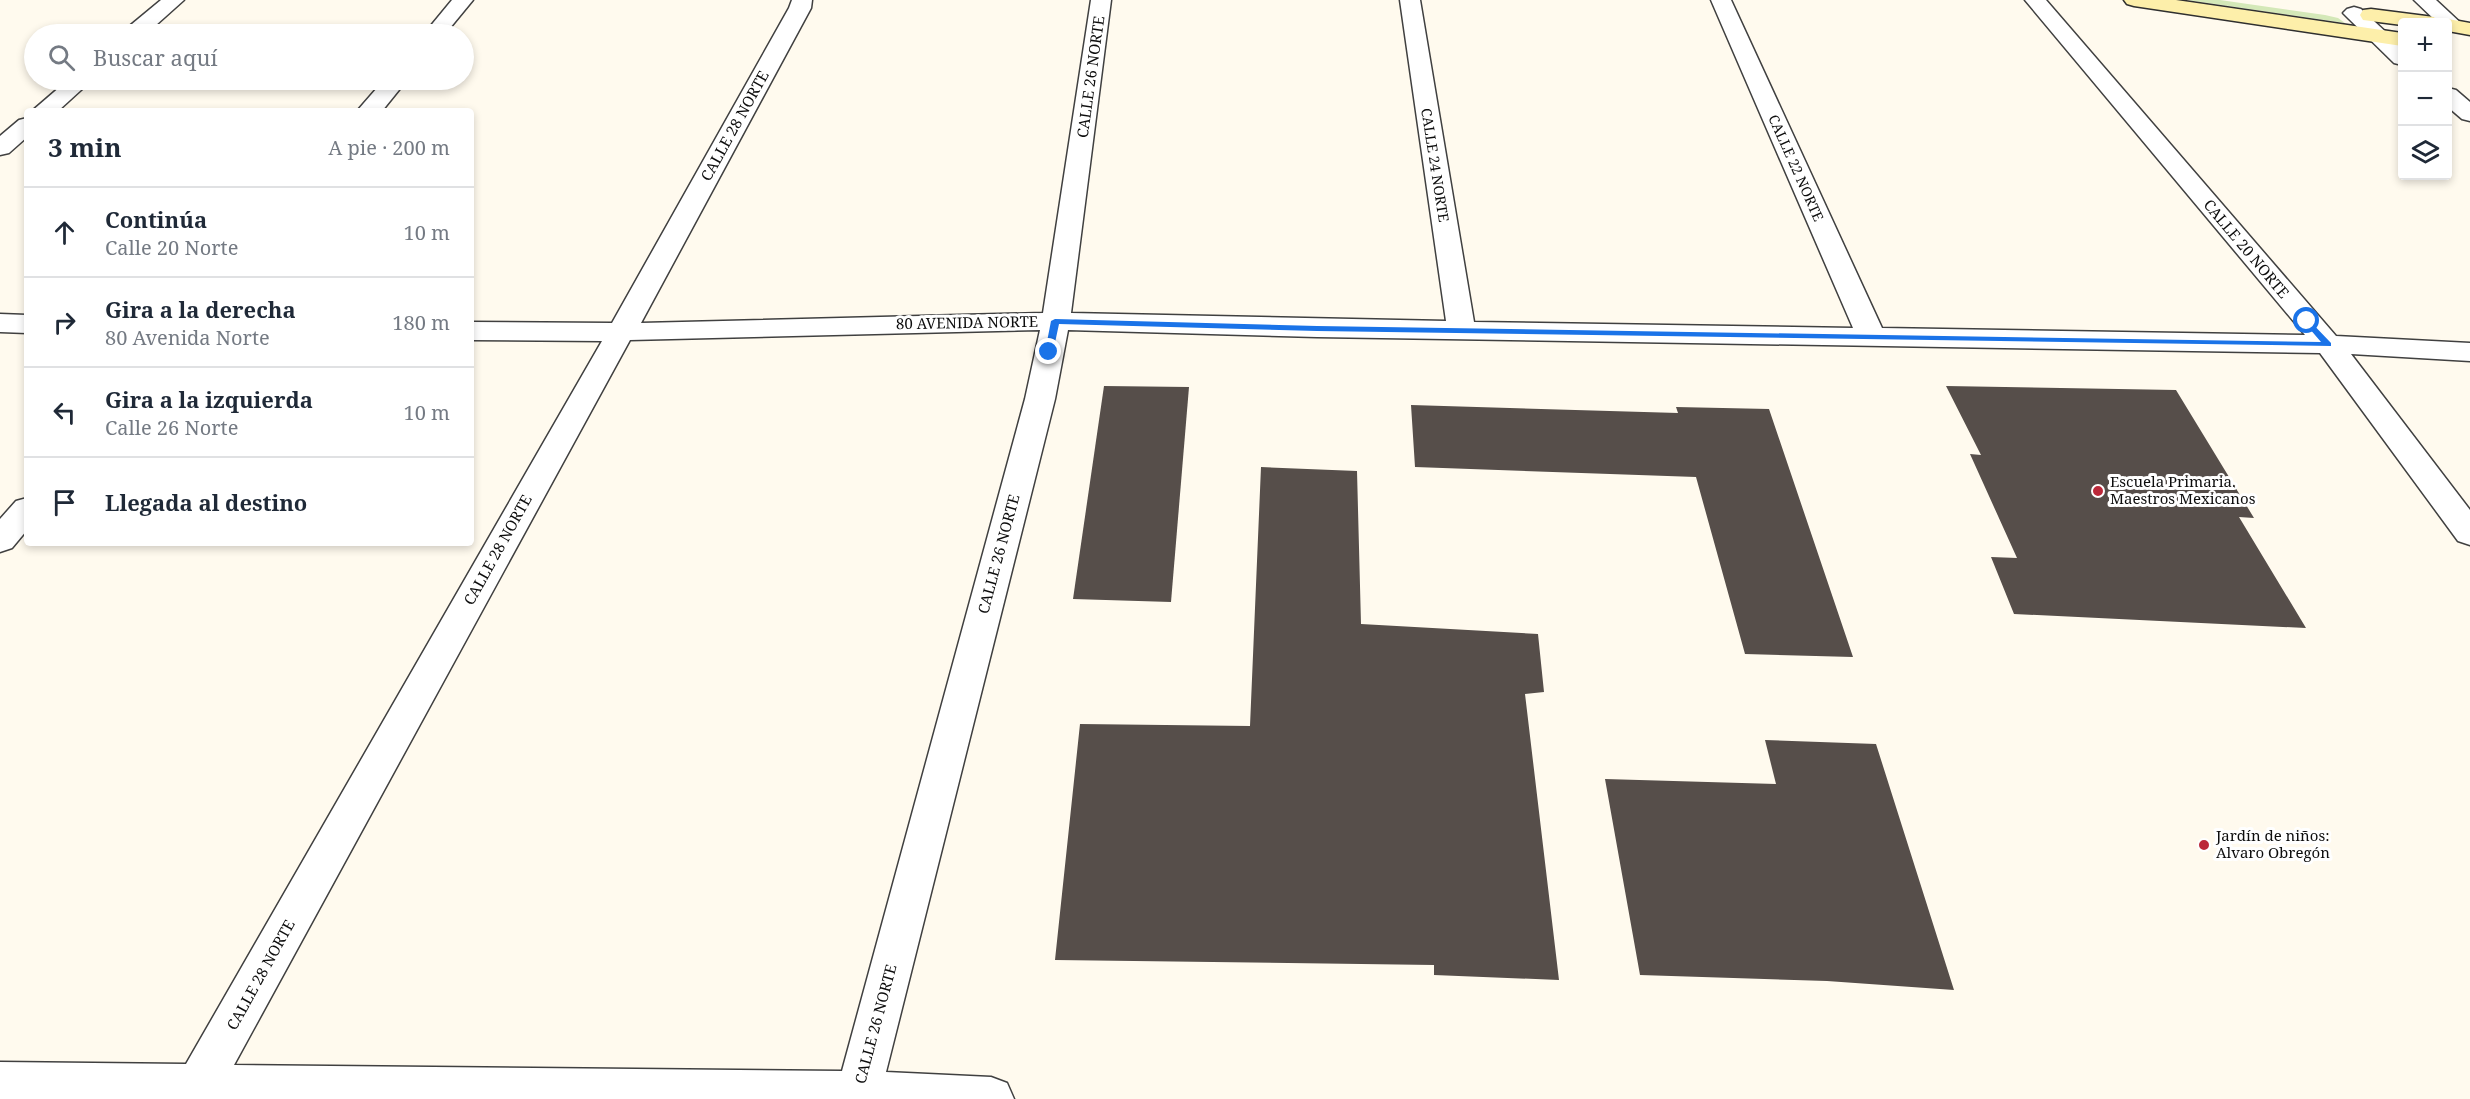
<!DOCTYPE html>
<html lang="es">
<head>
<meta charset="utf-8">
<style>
  :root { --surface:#fff; --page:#f2f2f3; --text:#1f2937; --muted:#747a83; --line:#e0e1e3 }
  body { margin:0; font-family:"Noto Serif",serif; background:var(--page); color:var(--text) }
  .controls { position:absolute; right:18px; top:18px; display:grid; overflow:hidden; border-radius:6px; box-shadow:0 3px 9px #0003 }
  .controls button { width:54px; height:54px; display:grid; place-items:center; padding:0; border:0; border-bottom:2px solid var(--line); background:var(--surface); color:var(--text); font:30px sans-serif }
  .stop { position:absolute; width:18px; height:18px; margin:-14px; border:4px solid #1a73e8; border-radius:50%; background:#fff }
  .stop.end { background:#1a73e8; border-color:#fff; box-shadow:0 2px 6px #0008 }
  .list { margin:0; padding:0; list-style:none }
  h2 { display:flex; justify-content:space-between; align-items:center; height:78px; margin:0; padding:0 24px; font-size:26px }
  h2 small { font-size:20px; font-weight:400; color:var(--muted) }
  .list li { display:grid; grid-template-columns:39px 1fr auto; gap:18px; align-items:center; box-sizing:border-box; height:90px; padding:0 24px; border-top:2px solid var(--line) }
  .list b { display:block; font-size:22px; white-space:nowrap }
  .list p { margin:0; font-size:20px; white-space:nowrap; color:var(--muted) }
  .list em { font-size:20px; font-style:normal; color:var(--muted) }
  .icon { flex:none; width:33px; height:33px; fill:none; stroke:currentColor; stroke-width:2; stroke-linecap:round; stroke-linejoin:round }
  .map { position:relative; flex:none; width:2470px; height:1099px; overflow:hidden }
  .search { position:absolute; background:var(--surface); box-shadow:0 3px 9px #0003; left:24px; top:24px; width:450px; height:66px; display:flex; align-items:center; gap:15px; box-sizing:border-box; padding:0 21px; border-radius:33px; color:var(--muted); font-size:22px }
  .panel { position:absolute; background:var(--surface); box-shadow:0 3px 9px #0003; left:24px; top:108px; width:450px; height:438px; border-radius:6px }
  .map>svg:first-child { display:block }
  .green { fill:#d4e8b8 }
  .building { fill:#564e4a }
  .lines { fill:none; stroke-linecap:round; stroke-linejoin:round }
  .minor-casing { stroke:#404040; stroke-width:3 }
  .secondary-casing { stroke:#2f2f2f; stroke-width:3 }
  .minor { fill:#fff; fill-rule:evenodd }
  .secondary { fill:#fdefaa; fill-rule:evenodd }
  .route { fill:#1a73e8 }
  .poi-dot { fill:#bb2839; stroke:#fff; stroke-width:2 }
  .labels { text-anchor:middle; stroke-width:6; stroke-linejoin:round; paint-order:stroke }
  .far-street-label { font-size:14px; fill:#0d0d0d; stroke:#fff }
  .street-label { font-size:15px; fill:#0d0d0d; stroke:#fff }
  .poi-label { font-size:15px; fill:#0d0d0d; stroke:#fff; text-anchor:start }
</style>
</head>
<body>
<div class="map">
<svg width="2470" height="1099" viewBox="0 0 2470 1099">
  <rect width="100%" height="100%" fill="#fffaee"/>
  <polygon class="green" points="2187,0 2220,0 2325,15 2338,18 2345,23"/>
  <g class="building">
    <polygon points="1104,386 1189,387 1171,602 1073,599"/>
    <polygon points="1946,386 2176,390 2254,518 2239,517 2306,628 2014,614 1991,557 2017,558 1970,454 1981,455"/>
    <polygon points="1411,405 1678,413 1676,407 1769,409 1853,657 1745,654 1696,477 1415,467"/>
    <polygon points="1261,467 1357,471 1361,624 1538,634 1544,692 1525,694 1559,980 1434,975 1434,965 1055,960 1080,724 1250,726"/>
    <polygon points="1765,740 1876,744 1954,990 1827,981 1640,975 1605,779 1776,784"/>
  </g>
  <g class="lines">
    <defs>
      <g id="minor">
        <polygon points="161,0 184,0 146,34 124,34 126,29"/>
        <polygon points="452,0 473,0 445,34 424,34"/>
        <path d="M792,0H812L811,8L641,323L1043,313L1091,0H1111L1071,313L1446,321L1400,0H1420L1474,322L1853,328L1711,0H1731L1882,328L2305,335L2025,0H2046L2336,336L2470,343V361L2351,354L2470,510V545L2458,541L2320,353L1317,337L1068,330L1055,399L886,1072L991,1077L1007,1083L1014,1099H0V1062L186,1064L602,341L471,340V322L612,323L789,8ZM1040,330L1025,399L842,1071L234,1065L630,340Z"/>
        <polygon points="2414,0 2436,0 2464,26 2461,31 2448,31 2448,22 2437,22"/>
        <polygon points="2354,7 2361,9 2402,47 2402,65 2394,63 2347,17 2343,13 2347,9"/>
        <polygon points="68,80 92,80 58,111 32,111"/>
        <polygon points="384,80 407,80 382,111 357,111"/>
        <polygon points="2448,88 2456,90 2470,102 2470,121 2462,119 2448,107"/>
        <polygon points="27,118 27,137 9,153 0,155 0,136 19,120"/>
        <polygon points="0,314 27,315 27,333 0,332"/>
        <polygon points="27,498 27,530 12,548 0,552 0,519 16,501"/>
      </g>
      <g id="secondary">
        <polygon points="2124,0 2176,0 2402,33 2402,46 2134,6 2127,4"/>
        <polygon points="2371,9 2426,16 2434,17 2437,22 2402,22 2402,25 2363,20 2360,15 2363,10"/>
        <polygon points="2448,19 2470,23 2470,35 2448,31 2448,22 2439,22"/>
      </g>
    </defs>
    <use href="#minor" class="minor-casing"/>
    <use href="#secondary" class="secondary-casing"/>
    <use href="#minor" class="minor"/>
    <use href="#secondary" class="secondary"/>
  </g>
  <polygon class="route" points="2307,318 2331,343 2331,346 1317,331 1059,324 1053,352 1049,355 1045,352 1051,321 1055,319 1317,326 2321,342 2303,321"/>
  <g class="poi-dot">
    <circle cx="2098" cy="491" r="6"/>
    <circle cx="2204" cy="845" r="6"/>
  </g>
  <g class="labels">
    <g class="far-street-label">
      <text transform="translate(1435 165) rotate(81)" y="5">CALLE 24 NORTE</text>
      <text transform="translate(1796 168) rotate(66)" y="5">CALLE 22 NORTE</text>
    </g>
    <g class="street-label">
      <text transform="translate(1091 77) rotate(-82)" y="5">CALLE 26 NORTE</text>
      <text transform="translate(735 126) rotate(-61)" y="5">CALLE 28 NORTE</text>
      <text transform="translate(2246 249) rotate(50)" y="5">CALLE 20 NORTE</text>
      <text transform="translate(967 323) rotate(-1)" y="5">80 AVENIDA NORTE</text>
      <text transform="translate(498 550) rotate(-61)" y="5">CALLE 28 NORTE</text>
      <text transform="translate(999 554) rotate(-75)" y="5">CALLE 26 NORTE</text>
      <text transform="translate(261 975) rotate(-61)" y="5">CALLE 28 NORTE</text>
      <text transform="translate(876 1024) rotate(-75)" y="5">CALLE 26 NORTE</text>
    </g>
    <g class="poi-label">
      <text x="2110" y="487">Escuela Primaria.<tspan x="2110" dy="17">Maestros Mexicanos</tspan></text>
      <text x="2216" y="841">Jardín de niños:<tspan x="2216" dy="17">Alvaro Obregón</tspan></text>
    </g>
  </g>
</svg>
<div class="controls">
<button>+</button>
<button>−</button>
<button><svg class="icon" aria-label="layers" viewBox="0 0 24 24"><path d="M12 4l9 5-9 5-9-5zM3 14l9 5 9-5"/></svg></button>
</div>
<div class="stop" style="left:2307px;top:321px"></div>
<div class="stop end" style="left:1049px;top:352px"></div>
<div class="search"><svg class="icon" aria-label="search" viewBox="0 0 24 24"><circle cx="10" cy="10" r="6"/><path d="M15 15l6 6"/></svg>Buscar aquí</div>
<section class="panel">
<h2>3 min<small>A pie · 200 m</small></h2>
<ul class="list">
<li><svg class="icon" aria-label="ahead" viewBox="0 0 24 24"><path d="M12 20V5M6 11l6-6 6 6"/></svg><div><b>Continúa</b><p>Calle 20 Norte</p></div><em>10 m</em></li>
<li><svg class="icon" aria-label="right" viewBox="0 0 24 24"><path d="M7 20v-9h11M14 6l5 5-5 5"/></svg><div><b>Gira a la derecha</b><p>80 Avenida Norte</p></div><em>180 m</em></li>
<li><svg class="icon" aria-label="left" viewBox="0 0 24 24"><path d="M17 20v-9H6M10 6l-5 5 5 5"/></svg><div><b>Gira a la izquierda</b><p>Calle 26 Norte</p></div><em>10 m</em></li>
<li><svg class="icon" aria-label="arrive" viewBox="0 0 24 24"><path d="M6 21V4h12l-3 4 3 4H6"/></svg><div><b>Llegada al destino</b></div></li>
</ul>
</section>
</div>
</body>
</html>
